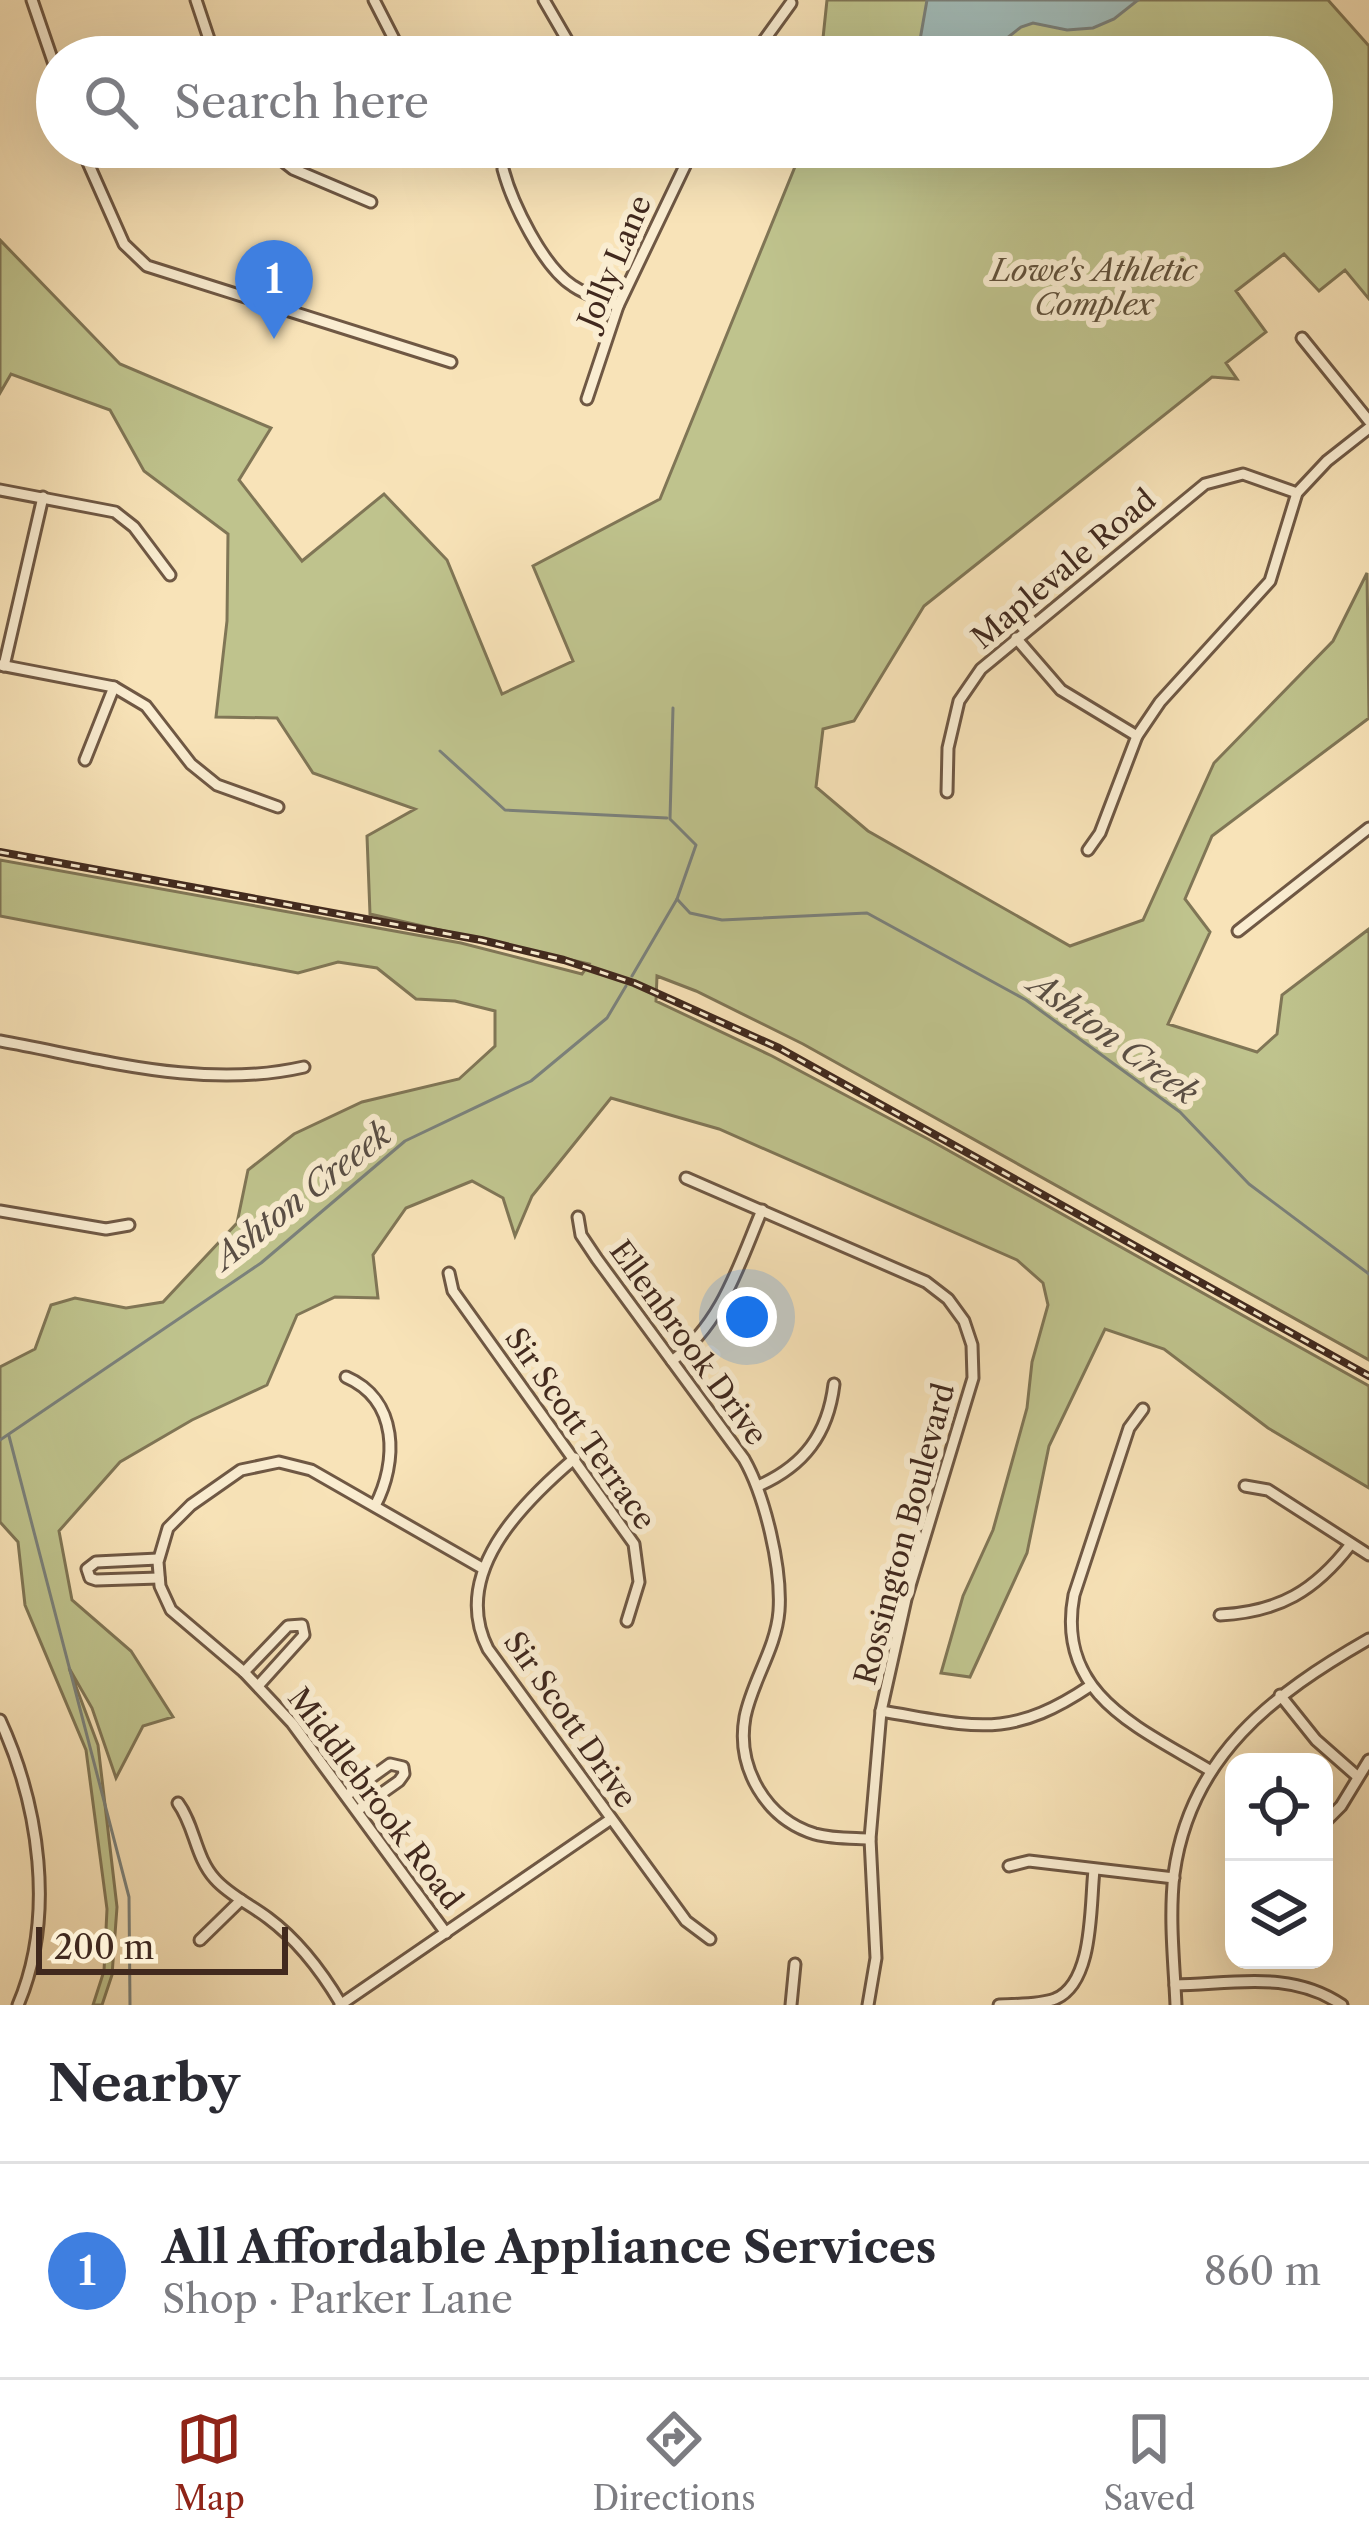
<!DOCTYPE html>
<html lang="en">
<head>
<meta charset="utf-8">
<style>
  :root { --surface:#fff; --page:#f2f2f3; --text:#2b2b33; --muted:#7c7c81; --line:#e1e1e2; --accent:#8f2418 }
  body { margin:0; font-family:"Libre Caslon Text",serif; background:var(--page); color:var(--text) }
  .controls { position:absolute; right:36px; bottom:36px; display:grid; overflow:hidden; border-radius:24px; box-shadow:0 12px 48px #0002 }
  .controls button { width:108px; height:108px; display:grid; place-items:center; padding:0; border:0; border-bottom:3px solid var(--line); background:var(--surface); color:var(--text); font:60px sans-serif }
  .scale { position:absolute; left:36px; bottom:30px; width:252px; box-sizing:border-box; padding-left:12px; border:6px solid #41291e; border-top:0; font-size:33px; line-height:42px; white-space:nowrap; color:#41291e; -webkit-text-stroke:9px #faedd1; paint-order:stroke }
  .you { position:absolute; left:747px; top:1317px; width:42px; height:42px; margin:-30px; border:9px solid #fff; border-radius:50%; background:#1a73e8; box-shadow:0 0 0 18px #1a73e833 }
  .badge { display:grid; place-items:center; width:78px; height:78px; border-radius:50%; background:var(--accent); color:#fff; font-size:39px; font-weight:700 }
  .pin { position:absolute; translate:-50% -99px; filter:drop-shadow(0 3px 6px #0008) }
  .pin::after { content:''; position:absolute; top:63px; width:42px; height:36px; background:inherit; clip-path:polygon(0 0,100% 0,50% 100%) }
  .list { margin:0; padding:0; list-style:none }
  h2 { display:flex; justify-content:space-between; align-items:center; height:156px; margin:0; padding:0 48px; font-size:51px }
  h2 small { font-size:39px; font-weight:400; color:var(--muted) }
  .list li { display:grid; grid-template-columns:78px 1fr auto; gap:36px; align-items:center; box-sizing:border-box; height:216px; padding:0 48px; border-top:3px solid var(--line) }
  .list b { display:block; font-size:45px; white-space:nowrap }
  .list p { margin:0; font-size:39px; white-space:nowrap; color:var(--muted) }
  .list em { font-size:39px; font-style:normal; color:var(--muted) }
  .icon { flex:none; width:66px; height:66px; fill:none; stroke:currentColor; stroke-width:2; stroke-linecap:round; stroke-linejoin:round }
  .map { position:relative; flex:none; width:1369px; height:2005px; overflow:hidden }
  .search { position:absolute; background:var(--surface); box-shadow:0 12px 48px #0002; left:36px; right:36px; top:36px; height:132px; display:flex; align-items:center; gap:30px; box-sizing:border-box; padding:0 42px; border-radius:66px; color:var(--muted); font-size:45px }
  .sheet { height:372px; background:var(--surface) }
  nav { display:flex; justify-content:space-around; align-items:center; box-sizing:border-box; height:168px; border-top:3px solid var(--line); background:var(--surface); font-size:33px; color:var(--muted) }
  nav a { display:grid; justify-items:center; gap:6px }
  nav .on { color:var(--accent) }
  .map>svg:first-child { display:block }
  .green { fill:#bfc38d; stroke:#807656; stroke-width:3 }
  .water { fill:#a2bcb9; stroke:#7b817b; stroke-width:3 }
  .lines { fill:none; stroke-linecap:round; stroke-linejoin:round }
  .stream { stroke:#7b817b; stroke-width:3 }
  .minor-casing { stroke:#6f5844; stroke-width:15 }
  .minor { stroke:#faedd1; stroke-width:9 }
  .rail-casing { stroke:#41291e; stroke-width:8 }
  .rail { stroke:#faedd1; stroke-width:3; stroke-dasharray:9; stroke-linecap:butt }
  .labels { text-anchor:middle; stroke-width:12; stroke-linejoin:round; paint-order:stroke }
  .street-label { font-size:30px; fill:#41291e; stroke:#faedd1 }
  .park-label { font-size:30px; font-style:italic; fill:#60503a; stroke:#faedd1 }
  .water-label { font-size:33px; font-style:italic; fill:#594e45; stroke:#faedd1 }
</style>
</head>
<body>
<div class="map">
<svg width="1369" height="2005" viewBox="0 0 1369 2005">
  <rect width="100%" height="100%" fill="#f8e3b8"/>
  <filter id="stains"><feTurbulence type="fractalNoise" baseFrequency=".00167" numOctaves="4"/><feColorMatrix values="0 0 0 0 .2 0 0 0 0 .09 0 0 0 0 .02 0 0 0 .5 -.17"/></filter>
  <radialGradient id="worn" r=".72"><stop offset=".6" stop-color="#630" stop-opacity="0"/><stop offset="1" stop-color="#630" stop-opacity=".3"/></radialGradient>
  <polygon class="green" points="827,0 1328,0 1369,46 1369,299 1345,270 1319,291 1284,254 1236,291 1266,332 1226,363 1237,379 1212,377 924,606 854,721 823,729 816,787 868,831 1070,946 1143,920 1214,763 1333,641 1367,573 1369,718 1212,836 1185,899 1210,932 1168,1024 1257,1052 1277,1034 1282,995 1369,929 1369,1360 803,1044 696,991 657,976 656,1001 772,1056 928,1139 1369,1386 1369,1488 1268,1428 1164,1349 1105,1329 1049,1446 1027,1553 970,1677 941,1673 963,1596 993,1530 1027,1408 1032,1362 1048,1305 1043,1283 1017,1260 719,1129 611,1098 532,1196 515,1236 503,1198 472,1181 406,1208 373,1255 378,1298 335,1297 297,1315 267,1385 192,1420 120,1462 59,1531 72,1600 131,1651 173,1717 143,1726 116,1778 92,1708 69,1668 98,1745 117,1907 112,1975 102,2005 93,2005 104,1971 107,1909 86,1750 25,1605 18,1542 0,1522 0,1367 35,1349 51,1305 75,1298 126,1308 163,1302 237,1223 248,1170 294,1134 362,1102 459,1079 495,1046 495,1011 455,1001 416,999 377,968 338,962 298,973 0,916 0,860 461,943 582,974 589,964 370,914 367,836 415,809 313,773 277,718 216,717 227,621 228,534 144,471 110,410 11,374 0,393 0,240 120,364 271,428 239,480 302,561 384,494 447,560 502,694 573,661 533,566 660,499 803,147 1312,147 1312,57 821,57"/>
  <polygon class="water" points="927,0 1138,0 1114,19 1093,28 1067,30 1033,23 1021,27 983,57 917,57"/>
  <g class="lines">
    <g class="stream">
      <polyline points="440,751 505,810 667,818"/>
      <polyline points="677,899 690,913 722,920 867,913 1026,1000 1180,1112 1249,1184 1369,1274"/>
      <polyline points="632,976 677,899 696,845 670,819 673,708"/>
      <polyline points="9,1436 129,1897 130,2005"/>
      <polyline points="0,1440 261,1263 405,1141 531,1081 607,1018 626,986"/>
    </g>
    <defs>
      <g id="minor">
        <polyline points="32,0 57,73"/>
        <polyline points="196,0 215,57"/>
        <polyline points="374,0 395,41 394,50 385,57"/>
        <polyline points="544,0 577,57"/>
        <polyline points="752,57 791,3"/>
        <polyline points="81,147 124,244 147,266 451,362"/>
        <polyline points="265,147 293,169 371,202"/>
        <polyline points="665,147 685,161"/>
        <path d="M503,169C512,203 543,267 573,286C586,295 603,300 618,306"/>
        <polyline points="1302,338 1369,421"/>
        <polyline points="587,399 618,306 694,147"/>
        <polyline points="0,490 115,512 134,527 170,575"/>
        <polyline points="1016,638 1061,690 1137,736"/>
        <polyline points="0,665 114,687 146,706 191,764 217,785 278,807"/>
        <polyline points="4,666 43,497"/>
        <polyline points="85,760 114,687"/>
        <polyline points="947,792 948,748 959,701 981,669 1205,484 1243,474 1297,493"/>
        <polyline points="1088,850 1100,833 1137,736 1160,702 1270,581 1297,493 1327,461 1369,428"/>
        <polyline points="1238,931 1369,828"/>
        <path d="M0,1041C100,1059 203,1090 304,1067"/>
        <polyline points="686,1178 926,1282 948,1299 964,1321 972,1345 973,1378 906,1599 881,1711 870,1839 876,1958 868,2005"/>
        <polyline points="0,1211 106,1229 129,1225"/>
        <path d="M578,1217L581,1235L597,1259L744,1459C765,1496 782,1568 779,1611C776,1649 752,1681 745,1717C736,1768 766,1819 815,1834C833,1839 852,1838 870,1839"/>
        <polyline points="449,1273 453,1291 634,1544 639,1582 627,1621"/>
        <path d="M672,1361C722,1323 738,1267 762,1210"/>
        <path d="M346,1377C399,1400 398,1462 375,1506"/>
        <path d="M1143,1409L1129,1428L1074,1595C1055,1695 1140,1728 1211,1771"/>
        <path d="M575,1458C521,1504 450,1574 488,1649L686,1921L710,1939"/>
        <path d="M758,1486C804,1466 828,1434 834,1384"/>
        <polyline points="1245,1486 1268,1490 1369,1555"/>
        <polyline points="158,1559 96,1562 87,1569 90,1578 96,1580 159,1578"/>
        <path d="M1220,1615C1279,1612 1315,1591 1351,1544"/>
        <polyline points="244,1672 288,1626 302,1625 304,1635 258,1686"/>
        <polyline points="1280,1695 1316,1740 1358,1777"/>
        <path d="M881,1711C974,1726 1008,1741 1090,1686"/>
        <path d="M0,1720C39,1805 56,1916 18,2005"/>
        <polyline points="347,1795 390,1764 403,1767 404,1774 399,1781 358,1810"/>
        <path d="M178,1803C195,1826 195,1857 215,1879C229,1895 251,1905 268,1918C299,1941 322,1972 341,2004"/>
        <polyline points="1324,1823 1341,1806 1369,1760"/>
        <polyline points="1009,1866 1029,1861 1174,1878"/>
        <polyline points="446,1933 292,1723 244,1672 171,1610 160,1586 158,1562 168,1528 191,1505 241,1470 279,1462 311,1470 482,1568"/>
        <polyline points="200,1940 241,1900"/>
        <path d="M1175,1985C1233,1984 1291,1970 1342,2005"/>
        <polyline points="340,2005 611,1819"/>
        <polyline points="791,2005 795,1964"/>
        <path d="M999,2005C1017,2004 1039,2005 1055,1999C1094,1983 1090,1906 1094,1870"/>
        <path d="M1176,2005C1174,1961 1169,1918 1174,1874C1190,1756 1273,1694 1369,1639"/>
      </g>
    </defs>
    <use href="#minor" class="minor-casing"/>
    <use href="#minor" class="minor"/>
    <defs>
      <polyline id="rail" points="0,852 481,940 564,960 634,983 779,1048 1369,1376"/>
    </defs>
    <use href="#rail" class="rail-casing"/>
    <use href="#rail" class="rail"/>
  </g>
  <g class="labels">
    <g class="street-label">
      <text transform="translate(615 262) rotate(-67)" y="10">Jolly Lane</text>
      <text transform="translate(1064 569) rotate(-40)" y="10">Maplevale Road</text>
      <text transform="translate(688 1343) rotate(54)" y="10">Ellenbrook Drive</text>
      <text transform="translate(580 1429) rotate(55)" y="10">Sir Scott Terrace</text>
      <text transform="translate(905 1534) rotate(-75)" y="10">Rossington Boulevard</text>
      <text transform="translate(570 1720) rotate(55)" y="10">Sir Scott Drive</text>
      <text transform="translate(375 1799) rotate(53)" y="10">Middlebrook Road</text>
    </g>
    <g class="park-label">
      <text x="1094" y="281">Lowe's Athletic<tspan x="1094" dy="34">Complex</tspan></text>
    </g>
    <g class="water-label">
      <text transform="translate(1114 1038) rotate(36)" y="12">Ashton Creek</text>
      <text transform="translate(302 1195) rotate(-38)" y="12">Ashton Creeek</text>
    </g>
  </g>
  <rect width="100%" height="100%" filter="url(#stains)"/>
  <rect width="100%" height="100%" fill="url(#worn)"/>
</svg>
<div class="controls">
<button><svg class="icon" aria-label="locate" viewBox="0 0 24 24"><circle cx="12" cy="12" r="6"/><path d="M12 2v4M12 18v4M2 12h4M18 12h4"/></svg></button>
<button><svg class="icon" aria-label="layers" viewBox="0 0 24 24"><path d="M12 4l9 5-9 5-9-5zM3 14l9 5 9-5"/></svg></button>
</div>
<div class="scale">200 m</div>
<div class="you"></div>
<div class="pin badge" style="left:274px;top:339px;background:#3f7fe0">1</div>
<div class="search"><svg class="icon" aria-label="search" viewBox="0 0 24 24"><circle cx="10" cy="10" r="6"/><path d="M15 15l6 6"/></svg>Search here</div>
</div>
<section class="sheet">
<h2>Nearby<small></small></h2>
<ul class="list">
<li><span class="badge" style="background:#3f7fe0">1</span><div><b>All Affordable Appliance Services</b><p>Shop · Parker Lane</p></div><em>860 m</em></li>
</ul>
</section>
<nav>
<a class="on"><svg class="icon" aria-label="map" viewBox="0 0 24 24"><path d="M3 6l6-2 6 2 6-2v14l-6 2-6-2-6 2zM9 4v14M15 6v14"/></svg>Map</a>
<a><svg class="icon" aria-label="directions" viewBox="0 0 24 24"><path d="M12 3l9 9-9 9-9-9zM9 14v-3h6M13 9l2 2-2 2"/></svg>Directions</a>
<a><svg class="icon" aria-label="saved" viewBox="0 0 24 24"><path d="M7 4h10v16l-5-4-5 4z"/></svg>Saved</a>
</nav>
</body>
</html>
